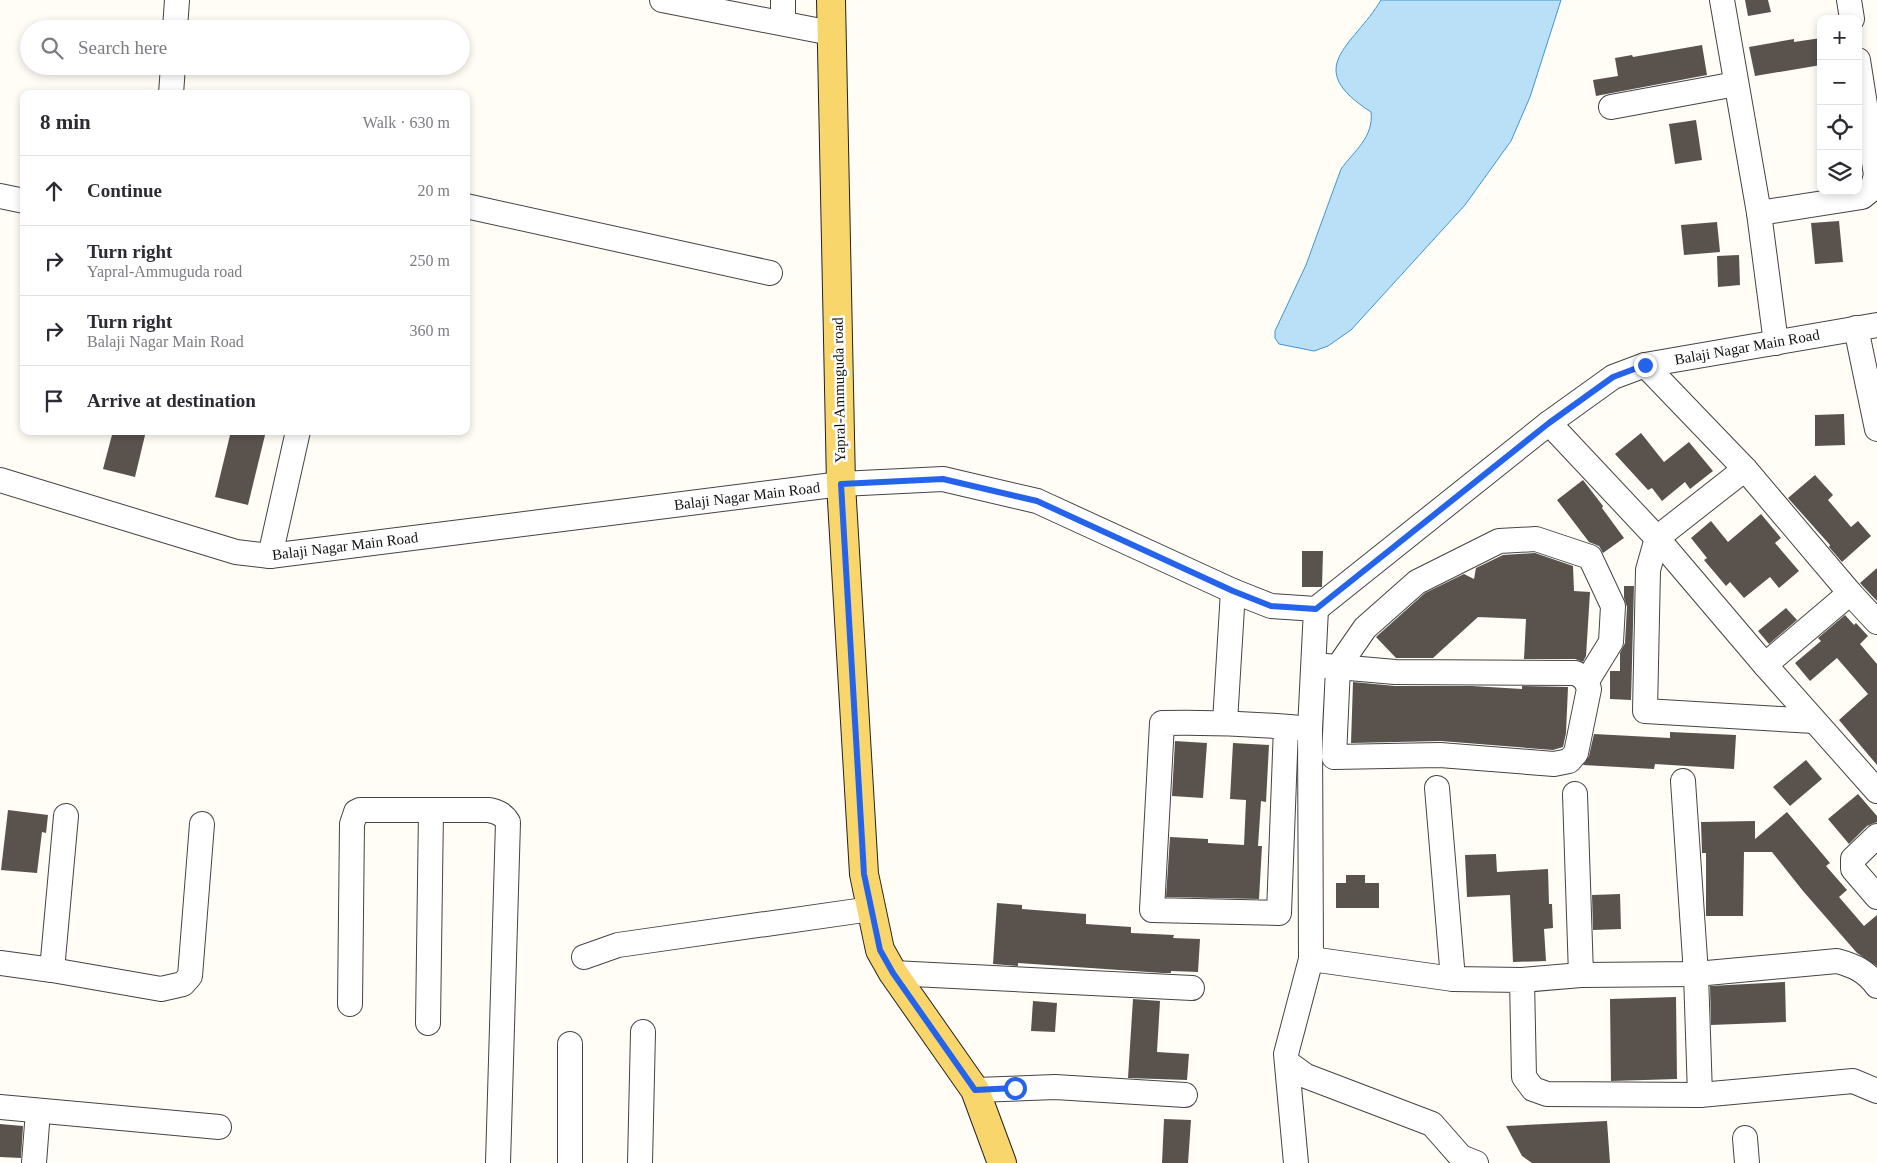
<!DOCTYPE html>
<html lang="en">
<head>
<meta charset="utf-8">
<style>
  :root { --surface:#fff; --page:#f2f2f3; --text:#2b2b33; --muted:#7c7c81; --line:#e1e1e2 }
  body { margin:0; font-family:"Times New Roman",serif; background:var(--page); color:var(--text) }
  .controls { position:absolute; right:15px; top:15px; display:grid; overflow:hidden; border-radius:10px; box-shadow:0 2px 8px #0003 }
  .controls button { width:45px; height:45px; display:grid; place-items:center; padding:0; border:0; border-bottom:1px solid var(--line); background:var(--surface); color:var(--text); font:25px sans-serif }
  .stop { position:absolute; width:15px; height:15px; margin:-11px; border:4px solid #2563eb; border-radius:50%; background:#fff }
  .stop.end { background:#2563eb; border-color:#fff; box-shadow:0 1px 5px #0008 }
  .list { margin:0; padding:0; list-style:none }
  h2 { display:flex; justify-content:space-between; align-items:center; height:65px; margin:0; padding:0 20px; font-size:21px }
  h2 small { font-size:16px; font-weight:400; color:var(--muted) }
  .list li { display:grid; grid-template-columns:32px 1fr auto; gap:15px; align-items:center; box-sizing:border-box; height:70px; padding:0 20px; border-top:1px solid var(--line) }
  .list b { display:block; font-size:19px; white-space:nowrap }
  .list p { margin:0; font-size:16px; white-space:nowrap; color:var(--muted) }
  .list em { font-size:16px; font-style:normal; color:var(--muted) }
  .icon { flex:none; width:28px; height:28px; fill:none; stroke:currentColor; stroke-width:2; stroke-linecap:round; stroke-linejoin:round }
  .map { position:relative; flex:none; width:1877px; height:1163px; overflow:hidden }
  .search { position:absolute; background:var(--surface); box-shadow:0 2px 8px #0003; left:20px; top:20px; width:450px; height:55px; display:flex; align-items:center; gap:12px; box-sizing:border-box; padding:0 18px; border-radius:28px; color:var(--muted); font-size:19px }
  .panel { position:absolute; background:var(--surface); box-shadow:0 2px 8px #0003; left:20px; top:90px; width:450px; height:345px; border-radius:10px }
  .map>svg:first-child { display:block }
  .water { fill:#b9e0f7; stroke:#3f96cf }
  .building { fill:#5a524d }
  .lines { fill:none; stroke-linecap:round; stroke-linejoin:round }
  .minor-casing { stroke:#444; stroke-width:26 }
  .major-casing { stroke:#222; stroke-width:30 }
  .minor { stroke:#fff; stroke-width:24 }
  .major { stroke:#f9d66b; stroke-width:28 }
  .route { stroke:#2563eb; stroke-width:6 }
  .labels { text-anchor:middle; stroke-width:5; stroke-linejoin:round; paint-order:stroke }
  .street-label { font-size:15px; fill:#111; stroke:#fff }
</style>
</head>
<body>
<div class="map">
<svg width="1877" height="1163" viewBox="0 0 1877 1163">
  <rect width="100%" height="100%" fill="#fffdf5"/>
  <path class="water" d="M1381,0H1561L1530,97L1511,141L1465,205L1351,330L1328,346L1314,351L1279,344L1275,338V331L1306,265L1341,169C1354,151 1374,137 1371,112C1301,67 1353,47 1381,0Z"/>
  <g class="building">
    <polygon points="1745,0 1768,0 1771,12 1748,16"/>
    <polygon points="1821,38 1821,65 1755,76 1749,47 1794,39 1794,42"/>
    <polygon points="1702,45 1707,75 1596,96 1593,80 1618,76 1615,58 1632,55 1633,57"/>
    <polygon points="1696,120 1702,160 1675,164 1669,124"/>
    <polygon points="1839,221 1843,262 1815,264 1811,223"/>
    <polygon points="1717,222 1720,252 1684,255 1681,225"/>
    <polygon points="1739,255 1740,285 1718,287 1717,256"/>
    <polygon points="1844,414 1845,445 1815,446 1815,415"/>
    <polygon points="113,431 146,431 135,477 103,469"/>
    <polygon points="231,431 266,431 248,505 215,497"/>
    <polygon points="1641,433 1664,462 1689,442 1713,471 1690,489 1685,482 1662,501 1652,488 1648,490 1615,454"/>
    <polygon points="1815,475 1833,495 1828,500 1851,527 1858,521 1871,536 1842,562 1829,547 1830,545 1788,498"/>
    <polygon points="1583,480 1603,506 1602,508 1624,538 1603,553 1599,546 1589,542 1557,500"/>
    <polygon points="1761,514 1781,538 1775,543 1799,571 1779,588 1770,577 1744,598 1730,582 1726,586 1704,560 1707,558 1691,538 1711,521 1728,542"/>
    <polygon points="1302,551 1323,551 1322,587 1302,587"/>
    <polygon points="1535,553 1573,566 1574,591 1590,592 1586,656 1583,662 1575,659 1524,659 1526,619 1478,617 1433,658 1396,658 1376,637 1425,593 1464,574 1474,579 1476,568 1503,555"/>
    <polygon points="1877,568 1877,601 1860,583"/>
    <polygon points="1624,586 1634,586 1631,700 1610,699 1610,671 1620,671 1620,653 1625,643 1627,607 1624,598"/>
    <polygon points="1786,608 1797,620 1769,644 1758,631"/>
    <polygon points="1845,615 1854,625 1856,623 1868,636 1860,644 1877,664 1877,765 1839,720 1868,694 1837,658 1810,681 1795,663 1821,641 1818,638"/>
    <polygon points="1353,682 1395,686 1472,686 1522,689 1522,686 1568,687 1566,733 1563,747 1553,750 1441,741 1351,743"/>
    <polygon points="1670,732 1736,735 1734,769 1655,764 1654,769 1583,765 1589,756 1594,734 1670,738"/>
    <polygon points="1175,741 1207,743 1203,798 1172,796"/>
    <polygon points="1233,743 1269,745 1266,802 1261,801 1258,846 1262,846 1259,899 1166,897 1170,837 1208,839 1208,843 1244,845 1246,800 1230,799"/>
    <polygon points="1806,760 1822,779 1790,806 1773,787"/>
    <polygon points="1858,794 1877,816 1877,822 1867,826 1849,844 1828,819"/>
    <polygon points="8,810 48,815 46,833 42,832 37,873 1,870"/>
    <polygon points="1787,812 1830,863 1826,866 1847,890 1839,897 1864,926 1877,915 1877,966 1857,953 1803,891 1772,852 1744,852 1743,916 1706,916 1706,853 1702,853 1701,822 1755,821 1755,839"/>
    <polygon points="1496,854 1497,872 1548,869 1549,904 1552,904 1553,928 1544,929 1546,961 1513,962 1510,895 1467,897 1465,855"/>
    <polygon points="1346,875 1365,875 1365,883 1379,883 1379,908 1336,908 1336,883 1346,883"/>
    <polygon points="1620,894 1621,929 1593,930 1592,895"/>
    <polygon points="997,903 1022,905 1022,909 1086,914 1086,924 1131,927 1131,933 1174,935 1173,938 1200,939 1198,972 1171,971 1171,973 1163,973 1018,963 1018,966 993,964"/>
    <polygon points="1785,982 1786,1022 1711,1025 1710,986"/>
    <polygon points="1676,997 1677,1079 1611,1081 1610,999"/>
    <polygon points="1133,999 1160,1001 1157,1052 1189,1054 1187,1080 1128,1078"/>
    <polygon points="1033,1001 1057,1003 1055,1032 1031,1031"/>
    <polygon points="1164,1119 1191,1120 1188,1163 1162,1163"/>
    <polygon points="1607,1121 1610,1163 1532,1163 1522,1156 1506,1126"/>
    <polygon points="0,1124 23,1126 21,1158 0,1157"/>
  </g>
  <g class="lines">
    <defs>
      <g id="minor">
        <polyline points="662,0 831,33"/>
        <polyline points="1722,0 1759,213 1776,343"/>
        <polyline points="1849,0 1852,19"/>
        <polyline points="783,21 783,0"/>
        <polyline points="175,29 177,0"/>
        <polyline points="171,94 173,66"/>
        <polyline points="1611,107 1736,84"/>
        <polyline points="0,196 24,201"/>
        <polyline points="466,206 770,273"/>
        <polyline points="1759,213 1862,197 1872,189 1876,175 1858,60"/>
        <polyline points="1856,328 1877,429"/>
        <polyline points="1645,365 1745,469 1850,593 1877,622"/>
        <polyline points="1549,423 1657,538 1765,665 1877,791"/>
        <polyline points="1745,469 1657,538 1648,570 1645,711 1814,721"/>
        <polyline points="0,480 236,552 270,556 841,484 943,479 1037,501 1233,591 1271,606 1316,609 1549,423 1613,377 1645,365 1877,325"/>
        <polyline points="270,556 298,431"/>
        <polyline points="1765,665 1850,593"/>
        <polyline points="1326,666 1338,667 1365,628 1417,582 1499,541 1536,539 1590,557 1613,606 1611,642 1587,681"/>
        <path d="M1338,667L1395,672L1575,673C1584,677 1586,680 1589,689L1576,753L1569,761L1554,764L1440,755L1334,757Z"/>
        <polyline points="1225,722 1233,591"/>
        <path d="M1286,727L1279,913L1152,910L1162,723C1212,722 1260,724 1310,729"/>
        <polyline points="1683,781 1696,974 1700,1095"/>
        <polyline points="1437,788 1453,979"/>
        <path d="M1575,794L1581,975L1696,974L1837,961C1855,966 1866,971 1877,986"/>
        <polyline points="1877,836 1853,859 1853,869 1877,897"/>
        <polyline points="584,957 618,945 871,909"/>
        <polyline points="1311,959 1453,979 1522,980 1524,1077 1533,1089 1547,1094 1700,1095 1853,1081 1877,1091"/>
        <polyline points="0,963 52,970 161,989 183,984 190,976 202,824"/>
        <polyline points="52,970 66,816"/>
        <polyline points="893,973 1192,988"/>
        <polyline points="1522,980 1581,975"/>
        <path d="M350,1004L352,824L356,812L360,810H489C498,812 503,814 508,822L498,1163"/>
        <polyline points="428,1023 431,810"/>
        <polyline points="1288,1063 1306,1076 1432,1124 1461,1157 1476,1163"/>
        <polyline points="975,1090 1055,1087 1185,1095"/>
        <polyline points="0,1107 219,1127"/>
        <polyline points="1745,1138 1747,1163"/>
        <polyline points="34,1163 38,1111"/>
        <polyline points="570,1163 570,1044"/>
        <polyline points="640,1163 643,1032"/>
        <polyline points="1296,1163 1286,1054 1311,959 1310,729 1316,609"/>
      </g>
      <polyline id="major" points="831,0 841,484 864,874 880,950 893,973 975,1090 1002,1163"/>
    </defs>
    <use href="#minor" class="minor-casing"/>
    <use href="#major" class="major-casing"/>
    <use href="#minor" class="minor"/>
    <use href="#major" class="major"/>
  </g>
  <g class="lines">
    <polyline class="route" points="1015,1088 975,1090 893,973 880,950 864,874 841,484 943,479 1037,501 1233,591 1271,606 1316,609 1549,423 1613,377 1645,365"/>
  </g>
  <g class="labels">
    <g class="street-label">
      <text transform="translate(1747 347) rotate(-10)" y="5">Balaji Nagar Main Road</text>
      <text transform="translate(839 390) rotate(-91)" y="5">Yapral-Ammuguda road</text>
      <text transform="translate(747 496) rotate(-7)" y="5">Balaji Nagar Main Road</text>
      <text transform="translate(345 546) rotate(-7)" y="5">Balaji Nagar Main Road</text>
    </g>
  </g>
</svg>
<div class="controls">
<button>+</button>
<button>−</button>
<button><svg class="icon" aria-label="locate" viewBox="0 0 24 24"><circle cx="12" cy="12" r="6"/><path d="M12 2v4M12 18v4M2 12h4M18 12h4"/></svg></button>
<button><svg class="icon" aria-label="layers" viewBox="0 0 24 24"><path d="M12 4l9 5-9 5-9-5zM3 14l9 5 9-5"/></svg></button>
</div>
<div class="stop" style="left:1015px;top:1088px"></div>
<div class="stop end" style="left:1645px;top:365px"></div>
<div class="search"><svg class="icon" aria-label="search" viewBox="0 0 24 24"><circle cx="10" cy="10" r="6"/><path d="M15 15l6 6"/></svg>Search here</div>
<section class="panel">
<h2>8 min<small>Walk · 630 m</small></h2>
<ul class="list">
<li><svg class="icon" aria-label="ahead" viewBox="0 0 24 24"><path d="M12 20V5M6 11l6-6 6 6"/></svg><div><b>Continue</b></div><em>20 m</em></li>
<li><svg class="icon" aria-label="right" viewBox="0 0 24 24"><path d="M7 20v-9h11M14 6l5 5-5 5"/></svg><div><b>Turn right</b><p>Yapral-Ammuguda road</p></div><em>250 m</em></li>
<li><svg class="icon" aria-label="right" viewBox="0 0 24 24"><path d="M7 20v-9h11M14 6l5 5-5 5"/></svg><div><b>Turn right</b><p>Balaji Nagar Main Road</p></div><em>360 m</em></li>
<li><svg class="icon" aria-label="arrive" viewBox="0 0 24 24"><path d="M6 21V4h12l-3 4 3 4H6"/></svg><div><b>Arrive at destination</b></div></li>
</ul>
</section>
</div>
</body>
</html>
